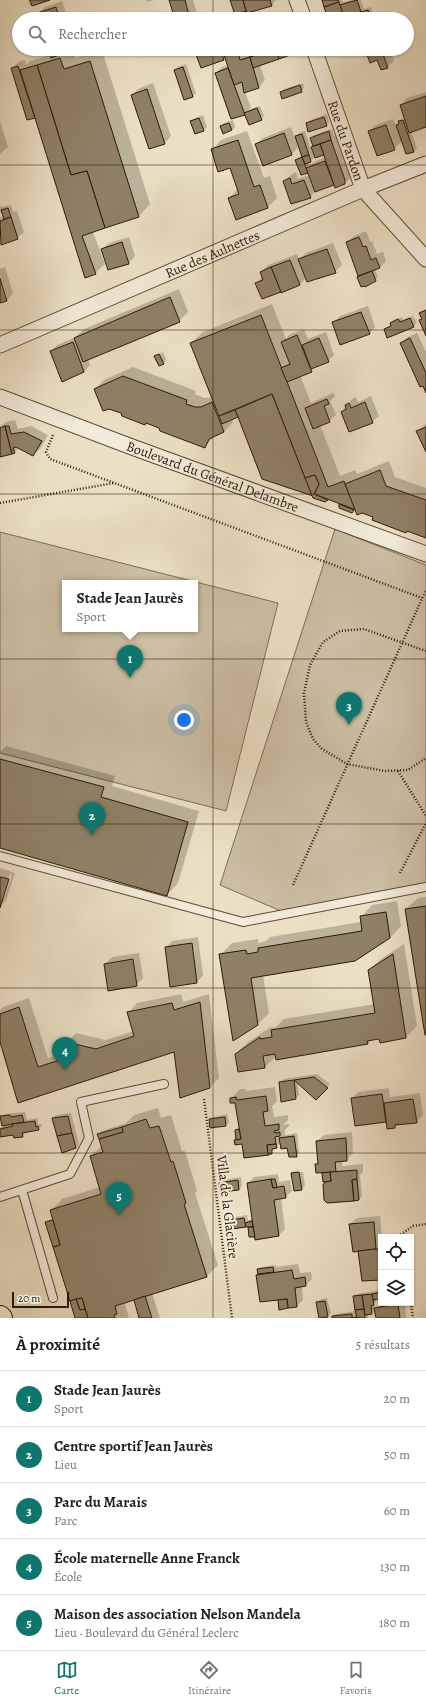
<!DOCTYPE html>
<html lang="fr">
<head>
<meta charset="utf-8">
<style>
  :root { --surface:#fff; --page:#f2f2f2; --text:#202124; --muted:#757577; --line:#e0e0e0; --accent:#0f766e }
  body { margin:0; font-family:Alegreya,serif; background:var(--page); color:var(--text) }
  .controls { position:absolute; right:12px; bottom:12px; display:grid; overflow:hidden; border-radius:0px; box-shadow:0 1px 3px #0004 }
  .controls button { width:36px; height:36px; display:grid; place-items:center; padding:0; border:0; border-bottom:1px solid var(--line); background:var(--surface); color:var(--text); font:20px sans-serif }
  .scale { position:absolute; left:12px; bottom:10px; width:57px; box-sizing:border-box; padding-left:4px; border:2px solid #2c1a03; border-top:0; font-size:11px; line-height:14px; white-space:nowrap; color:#2c1a03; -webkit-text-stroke:3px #f2ebd9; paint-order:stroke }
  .you { position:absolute; left:184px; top:720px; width:14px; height:14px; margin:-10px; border:3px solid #fff; border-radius:50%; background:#1a73e8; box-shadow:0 0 0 6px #1a73e833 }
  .badge { display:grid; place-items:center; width:26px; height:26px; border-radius:50%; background:var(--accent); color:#fff; font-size:13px; font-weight:700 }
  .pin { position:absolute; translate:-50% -33px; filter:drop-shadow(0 1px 2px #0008) }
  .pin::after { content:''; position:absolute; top:21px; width:14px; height:12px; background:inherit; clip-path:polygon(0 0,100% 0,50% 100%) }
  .popup { position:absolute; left:62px; top:580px; width:136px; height:52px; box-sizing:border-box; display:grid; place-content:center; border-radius:0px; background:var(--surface); filter:drop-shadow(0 1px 3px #0005); font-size:13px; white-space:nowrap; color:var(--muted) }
  .popup b { font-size:15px; color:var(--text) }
  .popup::after { content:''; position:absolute; left:50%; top:100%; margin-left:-8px; border:8px solid transparent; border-top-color:var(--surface) }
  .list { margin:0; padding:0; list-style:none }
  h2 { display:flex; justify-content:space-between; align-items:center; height:52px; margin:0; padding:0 16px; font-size:17px }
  h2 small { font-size:13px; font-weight:400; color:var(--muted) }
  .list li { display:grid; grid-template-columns:26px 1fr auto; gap:12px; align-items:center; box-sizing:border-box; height:56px; padding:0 16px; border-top:1px solid var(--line) }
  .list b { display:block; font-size:15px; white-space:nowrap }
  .list p { margin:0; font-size:13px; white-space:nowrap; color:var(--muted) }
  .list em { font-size:13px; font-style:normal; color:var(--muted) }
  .icon { flex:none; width:22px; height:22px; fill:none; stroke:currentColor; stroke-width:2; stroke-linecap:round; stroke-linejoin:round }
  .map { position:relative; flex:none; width:426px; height:1318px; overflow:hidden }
  .search { position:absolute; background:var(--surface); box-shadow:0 1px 3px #0004; left:12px; right:12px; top:12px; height:44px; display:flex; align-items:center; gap:10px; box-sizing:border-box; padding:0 14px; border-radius:22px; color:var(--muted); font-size:15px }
  .sheet { height:332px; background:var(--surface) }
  nav { display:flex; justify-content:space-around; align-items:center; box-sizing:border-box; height:56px; border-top:1px solid var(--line); background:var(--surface); font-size:11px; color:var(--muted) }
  nav a { display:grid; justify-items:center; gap:2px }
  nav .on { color:var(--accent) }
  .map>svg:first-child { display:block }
  .green { fill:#cbbea3; stroke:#7c6c53; fill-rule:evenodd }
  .shadow { fill:#0003; fill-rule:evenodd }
  .building { fill:#8f8167; stroke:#2c1a03 }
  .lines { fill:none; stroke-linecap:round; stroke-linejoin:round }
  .lane-casing { stroke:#5c4c33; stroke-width:10 }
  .street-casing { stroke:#5c4c33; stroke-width:17 }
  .secondary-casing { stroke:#2c1a03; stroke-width:24 }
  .path { stroke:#2c1a03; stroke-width:2.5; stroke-dasharray:1 2; stroke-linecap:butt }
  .lane { stroke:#f2ebd9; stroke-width:8 }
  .street { stroke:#f2ebd9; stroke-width:15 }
  .secondary { stroke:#f2ebd9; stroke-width:22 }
  .grid { fill:none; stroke:#2c1a03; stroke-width:1; stroke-opacity:0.55 }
  .labels { text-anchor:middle; stroke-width:4; stroke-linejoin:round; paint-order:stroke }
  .street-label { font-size:14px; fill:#2c1a03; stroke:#f2ebd9 }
</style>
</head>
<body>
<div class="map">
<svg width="426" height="1318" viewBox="0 0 426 1318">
  <rect width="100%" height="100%" fill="#ebe0c4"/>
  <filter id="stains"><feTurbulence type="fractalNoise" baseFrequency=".005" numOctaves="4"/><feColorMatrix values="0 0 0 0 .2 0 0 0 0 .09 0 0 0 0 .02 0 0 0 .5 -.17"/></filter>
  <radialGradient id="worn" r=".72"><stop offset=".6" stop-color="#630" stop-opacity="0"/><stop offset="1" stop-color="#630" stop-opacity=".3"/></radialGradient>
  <g class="green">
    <polygon points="335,529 426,565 426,884 281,911 220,885"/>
    <path d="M0,532L278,603L226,811L0,753ZM65,583H195V629H65Z"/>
  </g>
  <g class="shadow">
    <polygon points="28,0 47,0 30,6"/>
    <polygon points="146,0 154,0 147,2"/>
    <polygon points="170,0 193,0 198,16 194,19 176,19"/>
    <polygon points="231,0 276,0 272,5 250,11 253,19 241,19 239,13"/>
    <polygon points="323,0 342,0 343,2 351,0 361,0 364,9 371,7 373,14 365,19 357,19 355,13 344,17 344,19 329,19"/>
    <polygon points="62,1 68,19 40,19 38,14 45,7"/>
    <polygon points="49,49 72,49 75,58 102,50 150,204 139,216 93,232 105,264 95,273 35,116 27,118 12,69 18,62 25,60 26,65 30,61 47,56 51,54"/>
    <polygon points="196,49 245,49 247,55 249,54 248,49 296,49 296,51 293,54 260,65 265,80 259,87 245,92 251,107 248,110 260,106 264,116 261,119 244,114 216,73 222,67 228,65 226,57 201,67"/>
    <polygon points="367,49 390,49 394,61 387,67"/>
    <polygon points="186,64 196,93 193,96 185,99 175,70 178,67"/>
    <polygon points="153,83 171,136 165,143 149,147 132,95 138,89"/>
    <polygon points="303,83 304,88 301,91 281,92 284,89"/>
    <polygon points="426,92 426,126 411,131 417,148 414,151 402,141 394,149 369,131 376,125 393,119 396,127 400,123 399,122 405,118 401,105 407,98"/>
    <polygon points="327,114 329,122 326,125 307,123 310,120"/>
    <polygon points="203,115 207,127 204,130 192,121 195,118"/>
    <polygon points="233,120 235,127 232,130 223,132 221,126 224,123"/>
    <polygon points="0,121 8,147 0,154"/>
    <polygon points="291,127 295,138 299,133 305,131 314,158 308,162 309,166 314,162 325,157 324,154 316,157 311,138 314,135 332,129 334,136 338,134 351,177 344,184 335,184 316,191 310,197 284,181 291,175 296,172 298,179 310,175 296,160 303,156 299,146 292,154 264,164 256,144 263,138"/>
    <polygon points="247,131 264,178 270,176 277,198 268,207 229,198 238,189 230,167 212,150 221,140"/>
    <polygon points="11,205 13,212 17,211 24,232 17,238 1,244 0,218 4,216 2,211 0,212 0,207"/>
    <polygon points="366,231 370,242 372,241 377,254 383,252 386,261 379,268 375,269 378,277 375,280 358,277 359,276 347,242 354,236"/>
    <polygon points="129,237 135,256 129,263 102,249 109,243"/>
    <polygon points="333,243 342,265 335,272 306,278 300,284 262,298 256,283 263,277 261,272 268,265 297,254 299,260 306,253"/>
    <polygon points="5,267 13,293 7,300 0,302 0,281 5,298 7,298 0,275 0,269"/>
    <polygon points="179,289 188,312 179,321 88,359 90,365 84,372 51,352 57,345 74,338 84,329"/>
    <path d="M272,304L286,339L289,335L304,329L308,339L326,332L334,355L328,361L300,375L311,403L333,393L335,396L330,401L336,415L329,421L320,425L340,476L355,470L357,474L389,461L395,477L426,488V537L408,530L406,532L374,516L355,509L352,512L340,503L328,499L325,501L313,495L238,416L232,419L233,422L224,432L215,435L205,447L121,412L95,389L104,380L133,367L196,391L195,394L204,398L213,397L191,343L203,332ZM239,407L240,409L229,413V411Z"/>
    <polygon points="368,306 375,327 369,334 333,323 340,316"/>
    <polygon points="413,316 417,323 413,326 385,330 392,325 391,323 394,320 402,317 403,320"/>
    <polygon points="417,333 426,352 426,391 401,343 408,337"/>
    <polygon points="163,352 166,360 163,364 155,356"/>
    <polygon points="371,396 379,416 372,422 342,412 352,399 356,397 358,402"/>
    <polygon points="15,420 18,429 31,426 48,435 40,449 33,455 19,448 14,452 0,456 0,426 6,422"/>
    <polygon points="426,424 426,450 418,431"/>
    <polygon points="6,746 115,776 112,786 199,811 178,883 167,895 0,847 0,752"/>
    <path d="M0,868L15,873L6,900L0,907ZM10,874L12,875L3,901H1Z"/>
    <polygon points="426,897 426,1033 406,909 418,898"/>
    <polygon points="397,901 401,926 390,938 263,975 269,1013 258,1024 220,955 232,943 258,939 258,943 266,941 270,937 361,922 361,917 372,905"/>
    <polygon points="198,937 203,975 197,982 166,948 172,941"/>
    <polygon points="404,944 417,1026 406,1037 380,1038 372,1039 368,1044 276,1056 265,1067 236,1054 248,1042 271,1027 275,1028 284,1019 375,1004 369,970 381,959"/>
    <polygon points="139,953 143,978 136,985 105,964 112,957"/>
    <polygon points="181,994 183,1002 209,994 219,1078 210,1087 175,1051 19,1102 0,1039 0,1010 3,1007 29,998 48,1058 65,1053 67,1042 76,1033 106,1040 134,1031 128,1013 137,1003"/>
    <polygon points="317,1074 330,1084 316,1099 297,1081 299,1095 296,1098 282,1100 280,1082 283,1079"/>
    <polygon points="275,1087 277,1101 272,1106 274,1117 288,1115 288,1120 283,1125 289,1124 289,1126 285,1130 285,1135 297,1133 299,1152 296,1156 288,1147 281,1143 274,1148 271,1153 235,1140 237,1138 236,1130 240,1127 236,1101 231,1099 240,1089 246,1089 246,1091"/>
    <polygon points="389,1088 390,1097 420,1093 423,1115 416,1122 398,1124 395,1127 387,1121 356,1125 352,1099 358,1092"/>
    <polygon points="158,1108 161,1118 171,1115 182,1151 185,1151 197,1191 195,1193 218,1265 206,1277 152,1293 160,1318 140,1318 134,1299 125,1304 129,1318 76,1318 46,1222 53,1218 51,1211 62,1199 100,1187 91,1156 102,1145 98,1134 102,1131 126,1123 134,1115"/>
    <polygon points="25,1112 27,1120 38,1118 38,1124 41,1124 42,1126 38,1129 26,1131 23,1136 15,1137 14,1133 0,1129 5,1124 2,1117 5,1114"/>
    <polygon points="71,1113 79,1144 76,1148 53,1118 56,1115"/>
    <polygon points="227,1114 229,1122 226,1125 211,1127 210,1120 213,1117"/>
    <polygon points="352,1132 353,1153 347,1160 342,1160 342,1166 363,1164 363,1172 360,1175 362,1196 359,1199 324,1186 327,1181 323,1174 324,1172 316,1164 319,1161 317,1141 324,1135"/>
    <polygon points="302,1169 294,1171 294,1173 303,1172 305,1186 302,1189 292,1173 295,1170"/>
    <polygon points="278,1174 279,1182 290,1180 292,1191 285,1198 281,1198 285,1229 279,1235 256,1239 249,1226 225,1221 228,1218 247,1215 248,1220 253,1219 248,1183 254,1177"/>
    <polygon points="241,1177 242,1186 239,1189 220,1183 223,1180"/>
    <polygon points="380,1216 382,1237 381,1279 359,1250 350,1224 357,1218"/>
    <polygon points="298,1264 300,1273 311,1272 312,1279 306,1285 302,1286 303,1300 297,1306 279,1299 257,1275 259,1273 258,1270 261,1267 276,1265 276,1267"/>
    <polygon points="381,1290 381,1298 376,1298 376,1301 374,1304 375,1309 381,1303 405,1303 406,1318 377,1318 376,1309 372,1313 368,1314 368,1318 333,1318 336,1314 356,1311 354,1297 357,1294"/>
    <polygon points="327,1298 331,1313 328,1316 317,1302 321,1299"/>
  </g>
  <g class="building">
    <polygon points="30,0 50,0 32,6"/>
    <polygon points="169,0 185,0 190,19 175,19"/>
    <polygon points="230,0 243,0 246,11 235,15"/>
    <polygon points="243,0 270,0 272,6 247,13"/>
    <polygon points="322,0 338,0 339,2 324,7"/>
    <polygon points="357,0 361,12 344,17 340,5"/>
    <polygon points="339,2 344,17 328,19 324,7"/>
    <polygon points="56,7 60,19 39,19 37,13"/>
    <polygon points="368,10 371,18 356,19 354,14"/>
    <polygon points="246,11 249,19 240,19 238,14"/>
    <polygon points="48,49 75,49 51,58"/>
    <polygon points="194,49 220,49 224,60 201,68"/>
    <polygon points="222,49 237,49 240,60 250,57 259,88 244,93 242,82 234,85"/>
    <polygon points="247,49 275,49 250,57"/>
    <polygon points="275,49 292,49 293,54 279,59"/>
    <polygon points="275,49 279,59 253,68 250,57"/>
    <polygon points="365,49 381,49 388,68 381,70 377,60 370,63"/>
    <polygon points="60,58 64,69 90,61 139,217 105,228 87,171 71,175 37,65"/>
    <polygon points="37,65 71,175 87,171 105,228 82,236 96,274 85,278 20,70"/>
    <polygon points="18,66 35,118 27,120 11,68"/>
    <polygon points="183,67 193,97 184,100 174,70"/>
    <polygon points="228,68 245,115 231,119 215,73"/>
    <polygon points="300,85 302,92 282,99 280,92"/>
    <polygon points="147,89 165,144 149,149 131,95"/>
    <polygon points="426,96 426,127 409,133 400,105"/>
    <polygon points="257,108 262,120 249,125 244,113"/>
    <polygon points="324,117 327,126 308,132 306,123"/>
    <polygon points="199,118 204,131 195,134 190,121"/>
    <polygon points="403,120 414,152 406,154 396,125 399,124 398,121"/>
    <polygon points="229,123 232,130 223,134 220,126"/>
    <polygon points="386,125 395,150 377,156 368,131"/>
    <polygon points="329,131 331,140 313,146 310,138"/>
    <polygon points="284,133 292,155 263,166 255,144"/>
    <polygon points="302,134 309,155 302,157 295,136"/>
    <polygon points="238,140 254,187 260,185 268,208 236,220 228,198 239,194 230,168 218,172 211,149"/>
    <polygon points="331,140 345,180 345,184 335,188 320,144"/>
    <polygon points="320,144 324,155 315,158 311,147"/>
    <polygon points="309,155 311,162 305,164 302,157"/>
    <polygon points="302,157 308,173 301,175 295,160"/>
    <polygon points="325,161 334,185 315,192 306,168"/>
    <polygon points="290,178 292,184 304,180 311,198 291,204 283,181"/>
    <polygon points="8,208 11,217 4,219 1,210"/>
    <polygon points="11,217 18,239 1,245 0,221"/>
    <polygon points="359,237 363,247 366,246 371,260 376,258 380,268 358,276 346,242"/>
    <polygon points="122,242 129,264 108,270 101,249"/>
    <polygon points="327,249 336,273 307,282 298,259"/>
    <polygon points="290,260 300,285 281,293 271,267"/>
    <polygon points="271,267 281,292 262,299 255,283 263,280 260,272"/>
    <polygon points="372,271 376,281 365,287 364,286 361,287 357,277"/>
    <polygon points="0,278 7,301 0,303"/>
    <polygon points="170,297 180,322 83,362 74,338"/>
    <polygon points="426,310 426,336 419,320 422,319 419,313"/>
    <polygon points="361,312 370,334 340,345 332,322"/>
    <polygon points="261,315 328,487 344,481 356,510 314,494 319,484 315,475 305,478 272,394 219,416 190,343"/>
    <polygon points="410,318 414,327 387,338 384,329 391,326 390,323 398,319 400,322"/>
    <polygon points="297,335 312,372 287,382 281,368 290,364 281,342"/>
    <polygon points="319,338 329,362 311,369 302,345"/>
    <polygon points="410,338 426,373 426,393 423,386 420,387 400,343"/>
    <polygon points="73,342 84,372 62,382 50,351"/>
    <polygon points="159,354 164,364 159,366 154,356"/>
    <polygon points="123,376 187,400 186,404 195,407 201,407 212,402 224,432 209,439 205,448 160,431 159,428 146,423 145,425 122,416 121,413 109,409 103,411 94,389"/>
    <polygon points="272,394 305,478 313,496 262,479 238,417 235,410"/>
    <polygon points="327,399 329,404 324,406 330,422 313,429 305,408"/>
    <polygon points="365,402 373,423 349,432 341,412 346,409 345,405 349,403 351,408"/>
    <polygon points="235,410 238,417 222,424 219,416"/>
    <polygon points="5,426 12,454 0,457 0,428"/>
    <polygon points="5,426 9,426 11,434 24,432 42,441 33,456 16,447 13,448 15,453 12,454"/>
    <polygon points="426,427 426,452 416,431"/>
    <polygon points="380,470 386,486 426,500 426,538 407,531 406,533 372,520 373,517 362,513 357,515 345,484"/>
    <polygon points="315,475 319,484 314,494 328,500 325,502 313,498 305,478"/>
    <polygon points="339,504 354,510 352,513 339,508"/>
    <polygon points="0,759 104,787 101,797 188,822 167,896 0,848"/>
    <polygon points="0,877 9,879 0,908"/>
    <polygon points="426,906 426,1035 425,1035 405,909"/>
    <polygon points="386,912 390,938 355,961 251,978 258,1025 233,1041 219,954 246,950 247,954 258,952 258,948 362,931 360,916"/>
    <polygon points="192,943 197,983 170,987 165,947"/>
    <polygon points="393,954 406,1038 380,1043 379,1039 367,1041 368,1044 276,1060 275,1054 263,1056 265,1068 238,1072 235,1054 260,1037 260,1039 272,1037 271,1030 375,1013 368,970"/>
    <polygon points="133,959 137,986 108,991 104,964"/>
    <polygon points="200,1002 210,1088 180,1098 174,1052 18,1103 0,1042 0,1014 19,1007 38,1067 63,1059 66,1042 96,1049 134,1036 127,1012 172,1003 174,1010"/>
    <polygon points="314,1077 328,1088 316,1100 294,1080"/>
    <polygon points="294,1080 296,1099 281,1102 279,1082"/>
    <polygon points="382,1094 386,1122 355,1126 351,1098"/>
    <polygon points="266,1096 268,1111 263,1112 265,1126 279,1124 279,1130 274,1131 275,1133 280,1132 280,1136 275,1137 276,1144 267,1145 269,1155 244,1158 242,1144 235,1145 234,1140 241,1139 235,1103 230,1103 230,1098 236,1097 237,1100"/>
    <polygon points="413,1099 417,1123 395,1125 395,1128 387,1129 384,1103"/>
    <polygon points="10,1115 11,1117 22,1115 24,1122 2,1126 0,1116"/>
    <polygon points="68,1116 72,1133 57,1136 52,1118"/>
    <polygon points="225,1117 226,1126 210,1128 209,1119"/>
    <polygon points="146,1119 150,1128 159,1126 171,1162 173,1161 186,1203 184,1204 207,1277 115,1306 117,1314 114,1315 115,1318 88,1318 82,1298 70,1301 53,1247 60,1245 50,1210 101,1194 90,1156 103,1152 99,1139 123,1132 122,1127"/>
    <polygon points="35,1121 36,1127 38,1126 39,1130 22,1133 23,1137 14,1138 13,1135 0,1137 0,1129 13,1126 12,1124"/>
    <polygon points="122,1127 123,1132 99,1139 97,1134"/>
    <polygon points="239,1129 241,1139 236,1140 235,1130"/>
    <polygon points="72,1133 76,1148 62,1153 57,1136"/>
    <polygon points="294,1136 297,1157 289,1157 287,1148 281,1149 279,1138"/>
    <polygon points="346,1138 347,1161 335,1162 336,1172 316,1173 315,1164 318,1164 316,1141"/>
    <polygon points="276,1144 277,1148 272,1149 272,1154 268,1154 267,1145"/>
    <polygon points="357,1170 357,1179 352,1180 354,1201 327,1203 324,1200 323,1185 325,1182 331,1181 330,1172"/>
    <polygon points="299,1172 302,1190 294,1191 291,1173"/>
    <polygon points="330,1172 331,1181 323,1182 322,1173"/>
    <polygon points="271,1179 273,1188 284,1186 286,1198 274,1200 279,1236 255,1240 247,1183"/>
    <polygon points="271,1179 275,1179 277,1187 273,1188"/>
    <polygon points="357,1179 359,1200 354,1201 352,1180"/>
    <polygon points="238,1180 239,1190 220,1192 219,1183"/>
    <polygon points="244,1218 246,1227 225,1230 224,1221"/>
    <polygon points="53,1220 60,1245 53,1247 45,1222"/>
    <polygon points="252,1221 253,1227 246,1227 245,1223"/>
    <polygon points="374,1222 376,1249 353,1252 349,1224"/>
    <polygon points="248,1227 253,1227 255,1237 249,1237"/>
    <polygon points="376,1249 381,1249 381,1280 362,1281 358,1251"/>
    <polygon points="273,1267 274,1272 258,1274 257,1269"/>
    <polygon points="292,1270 294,1279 305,1277 306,1286 295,1288 297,1307 288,1308 287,1299 260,1302 256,1275"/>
    <polygon points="381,1292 381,1299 373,1300 372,1294"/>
    <polygon points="372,1294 374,1305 371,1306 372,1314 365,1315 362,1295"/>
    <polygon points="362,1295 364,1309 355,1310 353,1296"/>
    <polygon points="145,1296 152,1318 139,1318 134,1300"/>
    <polygon points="82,1298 85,1309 80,1310 76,1299"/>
    <polygon points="76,1299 80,1310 85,1309 88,1318 75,1318 70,1301"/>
    <polygon points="287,1299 288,1308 279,1310 278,1300"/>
    <polygon points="325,1301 328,1317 319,1318 316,1302"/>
    <polygon points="398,1304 400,1318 376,1318 374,1308"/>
    <polygon points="364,1309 365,1318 357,1318 355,1310"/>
    <polygon points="352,1314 352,1318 357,1317 357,1318 332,1318 332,1316"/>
  </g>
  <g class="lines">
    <defs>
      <g id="lane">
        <polyline points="0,856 243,922 426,887"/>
        <polyline points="22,1190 53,1298"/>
        <polyline points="0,1197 70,1174 89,1138 81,1102 164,1084"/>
      </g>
      <g id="street">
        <polyline points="297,0 304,19"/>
        <path id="s1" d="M314,49L363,189L426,259"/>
        <path id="s2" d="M0,345L363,189L426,164"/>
        <path id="s3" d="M0,397L132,447L426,554"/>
      </g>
      <polyline id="secondary" points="0,1317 1,1318"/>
    </defs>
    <use href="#lane" class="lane-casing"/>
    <use href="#street" class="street-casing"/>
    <use href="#secondary" class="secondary-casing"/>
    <g class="path">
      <polyline points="53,435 46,452 50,459 422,598"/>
      <polyline points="0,503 114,483"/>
      <polyline points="426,651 364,629 340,631 323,642 310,665 304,693 306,722 313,739 322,749 347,764 385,771 408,770 426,758"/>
      <polyline points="398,771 426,816"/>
      <polyline points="400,873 426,823"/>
      <polyline points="293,885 426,590"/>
      <polyline points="204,1099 232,1318"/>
      <polyline points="401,1237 400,1235 413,1226 426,1224"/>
      <polyline points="411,1303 413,1318"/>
    </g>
    <use href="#lane" class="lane"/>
    <use href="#street" class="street"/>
    <use href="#secondary" class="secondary"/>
  </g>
  <path class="grid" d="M213,0V19M213,49V1318M0,165H426M0,330H426M0,494H426M0,659H426M0,824H426M0,988H426M0,1153H426"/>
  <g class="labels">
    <g class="street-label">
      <text dy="5" stroke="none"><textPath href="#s1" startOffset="97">Rue du Pardon</textPath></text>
      <text dy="5" stroke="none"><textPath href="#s2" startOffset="231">Rue des Aulnettes</textPath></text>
      <text dy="5" stroke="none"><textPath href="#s3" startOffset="227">Boulevard du Général Delambre</textPath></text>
      <text transform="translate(228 1207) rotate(83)" y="5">Villa de la Glacière</text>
    </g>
  </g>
  <rect width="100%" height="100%" filter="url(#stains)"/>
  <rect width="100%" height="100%" fill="url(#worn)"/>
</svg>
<div class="controls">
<button><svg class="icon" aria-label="locate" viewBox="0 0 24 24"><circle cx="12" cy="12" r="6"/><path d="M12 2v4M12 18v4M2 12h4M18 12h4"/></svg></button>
<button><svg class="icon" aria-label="layers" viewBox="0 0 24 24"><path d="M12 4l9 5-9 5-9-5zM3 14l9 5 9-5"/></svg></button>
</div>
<div class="scale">20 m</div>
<div class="you"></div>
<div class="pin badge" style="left:130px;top:678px">1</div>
<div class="popup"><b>Stade Jean Jaurès</b>Sport</div>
<div class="pin badge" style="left:92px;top:835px">2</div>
<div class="pin badge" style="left:349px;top:725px">3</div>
<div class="pin badge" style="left:65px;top:1070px">4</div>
<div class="pin badge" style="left:119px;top:1215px">5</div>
<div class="search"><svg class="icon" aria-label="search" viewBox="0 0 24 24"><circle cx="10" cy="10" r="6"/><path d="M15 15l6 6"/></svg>Rechercher</div>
</div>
<section class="sheet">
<h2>À proximité<small>5 résultats</small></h2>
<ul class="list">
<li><span class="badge">1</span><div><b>Stade Jean Jaurès</b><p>Sport</p></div><em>20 m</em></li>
<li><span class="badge">2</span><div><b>Centre sportif Jean Jaurès</b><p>Lieu</p></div><em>50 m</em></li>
<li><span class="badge">3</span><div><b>Parc du Marais</b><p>Parc</p></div><em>60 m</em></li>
<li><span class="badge">4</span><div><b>École maternelle Anne Franck</b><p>École</p></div><em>130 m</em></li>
<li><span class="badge">5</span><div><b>Maison des association Nelson Mandela</b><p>Lieu · Boulevard du Général Leclerc</p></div><em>180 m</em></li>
</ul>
</section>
<nav>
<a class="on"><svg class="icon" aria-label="map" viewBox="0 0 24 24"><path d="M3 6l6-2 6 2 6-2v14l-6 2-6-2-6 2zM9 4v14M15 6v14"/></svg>Carte</a>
<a><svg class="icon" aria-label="directions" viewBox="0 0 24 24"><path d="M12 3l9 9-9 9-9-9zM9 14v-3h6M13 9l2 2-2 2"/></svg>Itinéraire</a>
<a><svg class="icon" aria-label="saved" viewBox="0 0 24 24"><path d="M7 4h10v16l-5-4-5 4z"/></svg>Favoris</a>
</nav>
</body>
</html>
